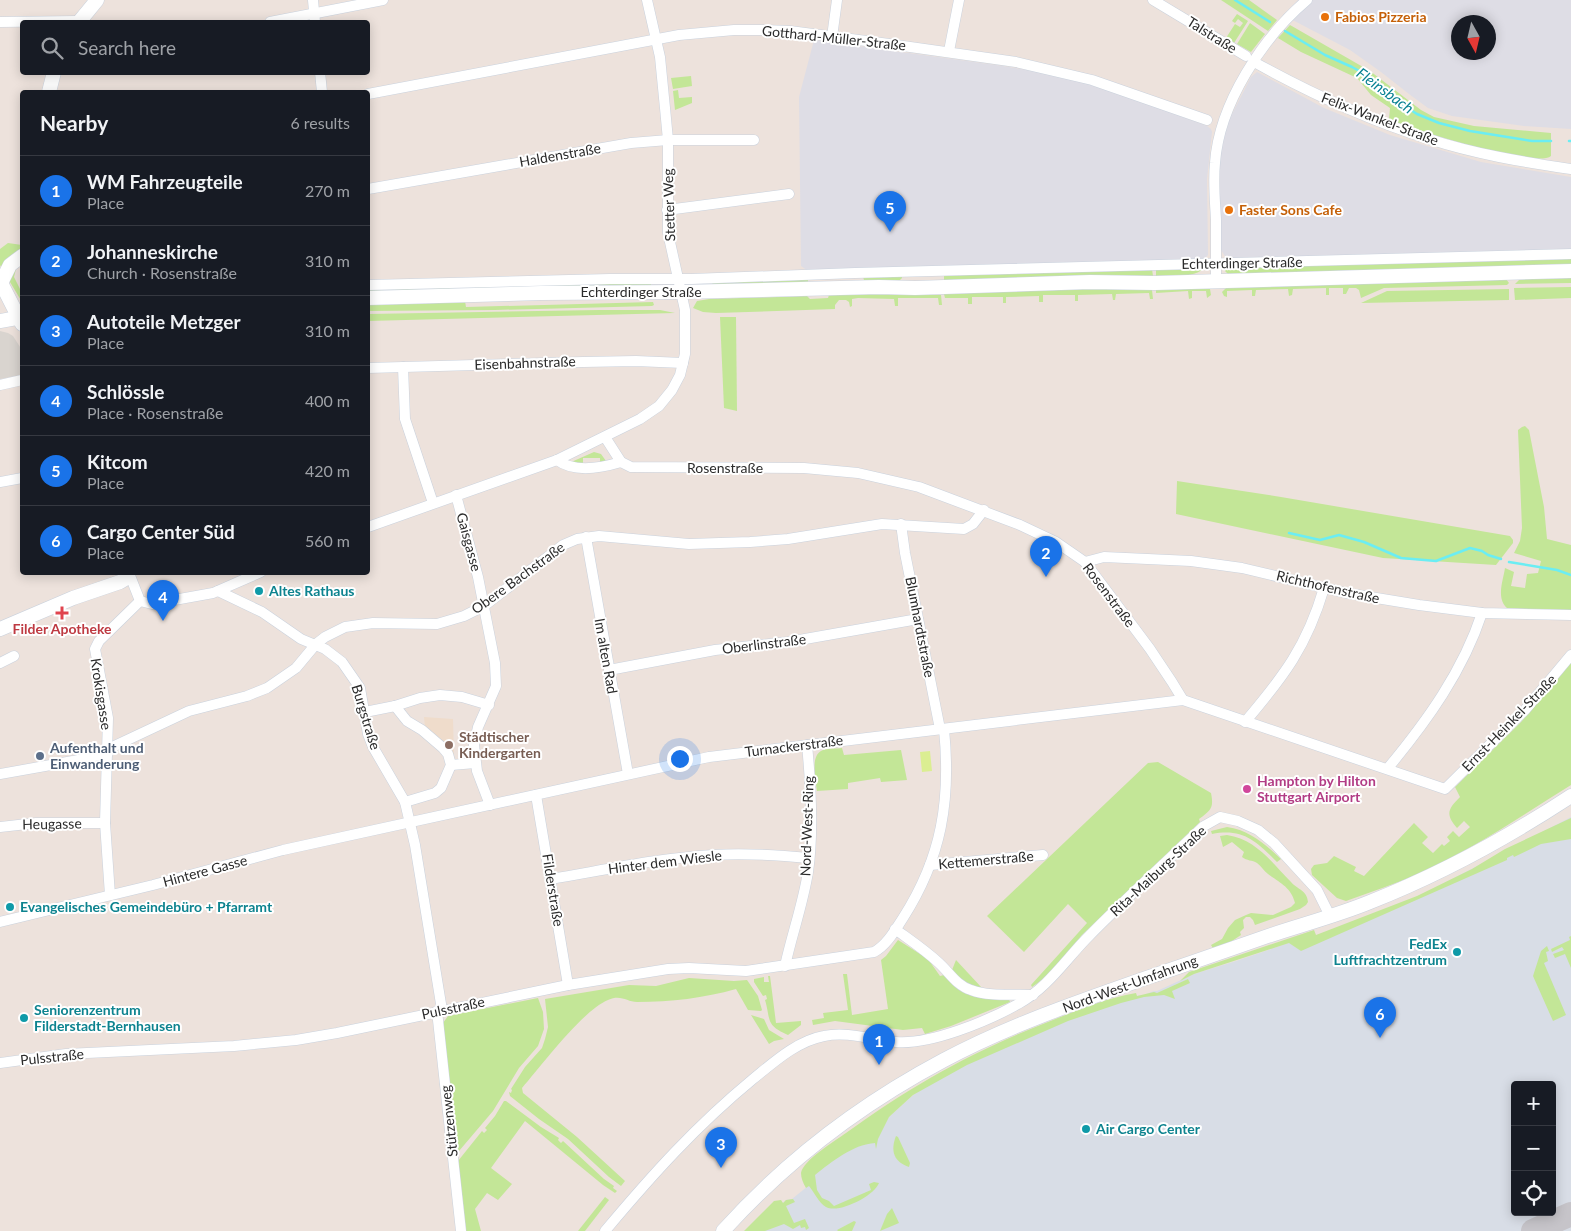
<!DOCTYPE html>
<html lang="en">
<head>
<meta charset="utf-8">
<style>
  :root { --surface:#171b24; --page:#242831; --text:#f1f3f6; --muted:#9ea1a6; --line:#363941; --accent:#1a73e8 }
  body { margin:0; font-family:Lato,sans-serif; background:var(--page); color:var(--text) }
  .controls { position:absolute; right:15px; bottom:15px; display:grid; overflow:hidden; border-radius:5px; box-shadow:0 2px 12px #0003 }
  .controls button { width:45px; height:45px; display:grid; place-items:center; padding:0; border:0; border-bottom:1px solid var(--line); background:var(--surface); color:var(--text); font:25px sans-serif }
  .compass { position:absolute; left:1451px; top:15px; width:45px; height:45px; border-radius:50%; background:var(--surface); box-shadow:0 2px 12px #0003; rotate:172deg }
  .you { position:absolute; left:679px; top:758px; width:18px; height:18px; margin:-12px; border:4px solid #fff; border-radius:50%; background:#1a73e8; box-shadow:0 0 0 8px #1a73e833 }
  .badge { display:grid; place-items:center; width:32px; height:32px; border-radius:50%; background:var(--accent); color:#fff; font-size:16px; font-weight:700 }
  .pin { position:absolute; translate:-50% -41px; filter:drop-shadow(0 1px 2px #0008) }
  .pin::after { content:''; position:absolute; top:26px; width:18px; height:15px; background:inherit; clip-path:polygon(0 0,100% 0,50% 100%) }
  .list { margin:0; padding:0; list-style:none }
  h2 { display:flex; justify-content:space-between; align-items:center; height:65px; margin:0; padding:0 20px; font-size:21px }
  h2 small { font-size:16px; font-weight:400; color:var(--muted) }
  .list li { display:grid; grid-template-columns:32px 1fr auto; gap:15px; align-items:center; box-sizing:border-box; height:70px; padding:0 20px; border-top:1px solid var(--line) }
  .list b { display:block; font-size:19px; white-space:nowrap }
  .list p { margin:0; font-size:16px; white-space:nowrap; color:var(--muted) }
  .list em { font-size:16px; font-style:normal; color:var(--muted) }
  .icon { flex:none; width:28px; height:28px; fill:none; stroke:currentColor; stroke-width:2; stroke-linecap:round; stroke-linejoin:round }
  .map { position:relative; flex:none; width:1571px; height:1231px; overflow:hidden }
  .search { position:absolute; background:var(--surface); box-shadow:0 2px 12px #0003; left:20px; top:20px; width:350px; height:55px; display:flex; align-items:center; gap:12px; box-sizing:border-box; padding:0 18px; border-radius:5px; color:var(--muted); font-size:19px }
  .panel { position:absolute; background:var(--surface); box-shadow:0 2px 12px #0003; left:20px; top:90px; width:350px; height:485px; border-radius:5px }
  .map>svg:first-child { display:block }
  .industrial { fill:#dedde5; fill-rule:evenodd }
  .education { fill:#efdccb }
  .airport { fill:#d8dde6; fill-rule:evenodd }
  .green { fill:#c3e697 }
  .pitch { fill:#dbee92 }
  .plaza { fill:#d9d4cf }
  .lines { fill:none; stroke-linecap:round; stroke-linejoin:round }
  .stream { stroke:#6bedf3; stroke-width:2.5 }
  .taxiway { stroke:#c6c4c9; stroke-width:24 }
  .street-casing { stroke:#cad2dd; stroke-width:11 }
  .secondary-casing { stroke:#cad2dd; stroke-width:15 }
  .street { stroke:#fff; stroke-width:10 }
  .secondary { stroke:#fff; stroke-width:14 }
  .food-dot { fill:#e8710a; stroke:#fff; stroke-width:2 }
  .culture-dot { fill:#0f9aa8; stroke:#fff; stroke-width:2 }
  .health-dot { fill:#e0444e; stroke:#fff; stroke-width:2 }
  .education-dot { fill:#8d6e63; stroke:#fff; stroke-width:2 }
  .service-dot { fill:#5c6f8a; stroke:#fff; stroke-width:2 }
  .hotel-dot { fill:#d1479c; stroke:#fff; stroke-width:2 }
  .labels { text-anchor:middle; stroke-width:4; stroke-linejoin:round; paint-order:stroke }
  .food-label { font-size:14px; font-weight:bold; fill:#c56008; stroke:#fff; text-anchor:start }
  .street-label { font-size:14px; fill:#2b2b2b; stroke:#fff }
  .culture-label { font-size:14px; font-weight:bold; fill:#0d838f; stroke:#fff; text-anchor:start }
  .health-label { font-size:14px; font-weight:bold; fill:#be3a42; stroke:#fff }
  .education-label { font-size:14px; font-weight:bold; fill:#785e54; stroke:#fff; text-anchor:start }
  .service-label { font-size:14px; font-weight:bold; fill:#4e5e75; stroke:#fff; text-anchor:start }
  .hotel-label { font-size:14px; font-weight:bold; fill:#b23c85; stroke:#fff; text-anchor:start }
  .water-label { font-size:15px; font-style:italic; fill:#098293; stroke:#fff }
</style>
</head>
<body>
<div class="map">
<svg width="1571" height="1231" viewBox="0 0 1571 1231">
  <rect width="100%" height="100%" fill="#ede2dc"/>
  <g class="industrial">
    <path d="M1298,0H1571V129L1524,126L1452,116L1428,108L1409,94L1381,72L1350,50L1283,15ZM1458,22H1488V52H1458Z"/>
    <polygon points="814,40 1003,66 1056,75 1107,89 1207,126 1211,129 1212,132 1207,179 1208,255 1204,259 808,271 801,266 799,97"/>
    <polygon points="1257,72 1324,108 1390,135 1481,162 1571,177 1571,251 1232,260 1226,258 1220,248 1220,158 1225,133 1230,118 1251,77"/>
  </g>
  <polygon class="education" points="424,717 453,719 454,755 425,728"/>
  <path class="airport" d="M1571,817V1231H755L786,1200L792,1199L808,1186L809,1179L867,1133L890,1116L912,1096L930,1082L973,1058L1122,998L1143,995L1154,991H1157L1194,974L1236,961L1312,935L1318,936L1408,902ZM1515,1085H1552V1212H1515Z"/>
  <g class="green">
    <polygon points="1221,0 1249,0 1277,20 1268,31"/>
    <polygon points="1237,14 1248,21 1234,43 1226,38 1235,24 1240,27 1243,23 1238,19 1235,23 1232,21"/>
    <polygon points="1250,23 1265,34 1251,52 1237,44"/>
    <path d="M1290,25L1370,71L1421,110L1434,117L1474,126L1551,133V156C1535,169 1411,129 1389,119L1390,108L1371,95L1357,78L1301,52L1278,38Z"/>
    <polygon points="691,76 692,86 673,89 671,78"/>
    <polygon points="678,90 679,98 692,97 692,103 675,110 673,91"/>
    <polygon points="8,243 22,245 22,253 2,269 0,265 0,249"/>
    <polygon points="1571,258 1571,265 1228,274 1225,271 1227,267"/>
    <polygon points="22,262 22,264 16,269 14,277 22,293 22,302 10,282 10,275"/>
    <path d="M1204,268C1194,279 1170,275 1156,276V269Z"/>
    <polygon points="1152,269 1153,276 944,281 944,274"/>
    <polygon points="902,275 902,278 899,281 864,280 863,277"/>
    <polygon points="1571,276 1571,283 1515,284 1521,278"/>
    <polygon points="808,277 808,283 712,284 713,282"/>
    <polygon points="1506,279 1509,283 1507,285 1384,288 1361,298 1359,290 1356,288 1349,288 1346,294 1343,294 1343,288 1329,288 1329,295 1326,295 1326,288 1293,289 1292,295 1289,296 1288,289 1256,290 1255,296 1252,296 1252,290 1227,291 1227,297 1224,296 1222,292 1226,288"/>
    <polygon points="651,283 651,286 368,293 368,290"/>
    <polygon points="1571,287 1571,298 1515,300 1514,288"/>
    <polygon points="1093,288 1152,290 1153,299 1150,299 1149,293 1116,294 1115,300 1113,300 1112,294 1078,295 1078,301 1075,301 1075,295 1043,295 1043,302 1039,302 1039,296 1006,297 1006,303 1003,303 1003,297 972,297 972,304 968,304 968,298 945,298 944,294 1003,290"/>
    <polygon points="1207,288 1210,289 1211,295 1207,298 1206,291 1192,291 1192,298 1189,299 1188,291 1156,293 1156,290"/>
    <polygon points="1509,289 1509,300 1361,303 1387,291"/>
    <polygon points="870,294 941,295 942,305 939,305 938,298 898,298 898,306 895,306 894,299 858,298 852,299 852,306 850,307 849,302 846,300 839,300 835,305 835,309 716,313 703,312 693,308 697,301 709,299 807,296 810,299 828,298 829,295"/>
    <polygon points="465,301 466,307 653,302 654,305 652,306 495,310 368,311 368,304"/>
    <polygon points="599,310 660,310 675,313 368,321 368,314"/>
    <polygon points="720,317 736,317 737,411 724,408"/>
    <path d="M1525,426L1529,430L1544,507L1547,539L1571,545V611L1507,608C1496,598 1503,581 1505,568L1514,572L1511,586L1525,588L1527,574L1538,573L1541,561L1514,553L1520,541L1522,528L1518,430L1522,427Z"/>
    <polygon points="594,452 601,454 606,461 600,465 600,458 583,458 583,465 569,463"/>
    <polygon points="1177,481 1281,497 1510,536 1513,540 1513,543 1496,565 1383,558 1176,514"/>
    <path d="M1571,661V785C1521,816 1472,850 1418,874C1395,884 1370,892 1346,901L1337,898L1312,875L1311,869L1314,865L1327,863L1334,856L1356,867L1354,871L1364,876L1414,823L1428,837L1422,843L1433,853L1442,844L1444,846L1450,841L1447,837L1453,831L1459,837L1470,827L1464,821L1457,828C1445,814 1448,809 1460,797L1455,787L1521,722Z"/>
    <path d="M842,748L844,755L901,750L907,780L881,782L880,778L848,783V789L817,791C816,781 810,757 821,751C826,748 836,749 842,748Z"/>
    <path d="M1158,762L1211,793C1214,808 1211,810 1199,819L1200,822L1082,935L1046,977L1032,987L1031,985L1087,923L1068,904L1024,952L987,916L1148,763Z"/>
    <polygon points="1571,818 1571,839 1541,844 1514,857 1513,855 1507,858 1507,860 1301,951 1289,943 1194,974 1180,981 1189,972 1314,930 1316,935 1417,896 1472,869 1505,849"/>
    <path d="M1227,827C1249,830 1265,844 1281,859L1277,862C1256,841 1243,828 1212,834L1211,831Z"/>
    <path d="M1227,835C1256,839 1272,863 1291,882C1298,890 1307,890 1308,902L1306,905L1300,909L1255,925L1253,920L1250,917H1246L1243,920L1244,928L1240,932L1241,935L1229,943L1213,948L1211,945L1222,939L1228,928L1235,920L1246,915L1251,913L1273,915L1291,907L1295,903C1291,887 1280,883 1268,874C1264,871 1261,866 1257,863C1252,860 1247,861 1242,857L1244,852L1232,842L1223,847L1220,836Z"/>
    <polygon points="1571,936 1571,968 1565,954 1555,958 1553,954 1564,950 1562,947 1552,952 1551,949 1570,940 1569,937"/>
    <path d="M898,940L928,959L940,976L944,975C951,979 955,985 962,990C974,1000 994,997 1008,997L1010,1002L951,1026L925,1034L922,1028L903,1030L835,1021L813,1025L812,1020L824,1018L823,1013L848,1010L843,974H847L852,1015L888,1009L881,960L886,956Z"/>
    <polygon points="1547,946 1549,951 1546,952 1548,961 1544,963 1566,1015 1553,1021 1533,976 1541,951"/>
    <polygon points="956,960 982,988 981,991 969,987 952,970"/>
    <path d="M768,976H770L776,1023L801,1021V1025L788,1035C765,1025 771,1020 765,1000L767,999L766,995L763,996L754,982V979L764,977V982H769Z"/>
    <path d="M689,978L734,981L747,980L758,996L762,1010L761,1011L748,1010L736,989C704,998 671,1002 637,1002C627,1002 621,994 608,1000C582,1011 542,1065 522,1088L523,1093L577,1137L625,1181L621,1186L609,1177L568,1139L539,1119L510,1096L509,1092L511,1093L512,1090L511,1089L525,1067L542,1048L545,1039L548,1027L545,999L629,985L656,986Z"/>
    <path d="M1188,979L1190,983L1172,991L1175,999L1164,995L1144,997L1121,1003L1068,1021L967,1065L913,1095L889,1117L878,1139L876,1149L875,1143C854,1144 831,1162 815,1175L817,1190L822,1198L829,1201L834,1206L871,1190L869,1184L874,1182L879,1183C874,1196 839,1214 826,1207C819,1203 814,1192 809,1186L806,1188C803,1183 801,1178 801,1173C803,1160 835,1141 846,1133C914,1084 975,1050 1053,1020C1080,1009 1107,998 1136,993L1137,996L1154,992L1157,993Z"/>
    <polygon points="538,998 543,1012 544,1029 538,1046 519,1068 493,1111 459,1151 457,1152 443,1023 448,1016"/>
    <polygon points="751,1015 764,1019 769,1030 784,1039 774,1041 769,1044"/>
    <polygon points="504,1101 506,1101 541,1127 559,1138 558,1140 561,1143 563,1141 604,1179 614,1186 613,1188 617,1191 615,1193 603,1185 525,1121 491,1168 512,1184 498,1200 487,1193 475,1209 481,1231 466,1231 458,1161 482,1131 484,1133 487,1130 485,1128 495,1116"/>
    <path d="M896,1136L898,1137L910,1163L909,1167C894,1162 890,1151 896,1136Z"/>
    <polygon points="605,1197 609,1200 585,1231 578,1231"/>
    <polygon points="793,1199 795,1202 786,1206 794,1223 805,1219 809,1228 806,1230 805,1227 801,1228 800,1225 793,1229 784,1224 765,1231 744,1231 774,1201 781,1200 783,1203 786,1200"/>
    <polygon points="892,1208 899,1223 880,1231 887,1214"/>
    <polygon points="854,1221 856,1222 852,1231 838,1231 837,1230"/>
  </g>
  <polygon class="pitch" points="930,751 932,771 922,772 920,752"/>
  <polygon class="plaza" points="0,331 8,333 13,336 22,350 22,375 0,379"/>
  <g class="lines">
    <g class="stream">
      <polyline points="1235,0 1270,22"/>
      <polyline points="1285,31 1325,55 1352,67 1372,78 1392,98 1417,114 1439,123 1470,131 1532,141 1551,141"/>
      <polyline points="1569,141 1571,141"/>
      <polyline points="1289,533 1320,540 1339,535 1364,542 1401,558 1436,561 1470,548 1482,551 1488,555 1501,559"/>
      <polyline points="1509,562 1557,570 1571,575"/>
    </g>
    <polyline class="taxiway" points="1533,1231 1571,1214"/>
    <defs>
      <g id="street">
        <polyline points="313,0 315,22"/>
        <polyline points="1153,0 1246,56"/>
        <polyline points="0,22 80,21"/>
        <polyline points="270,22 383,0"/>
        <polyline points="832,37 837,0"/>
        <polyline points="949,51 959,0"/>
        <path d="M1254,62C1310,93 1368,120 1429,139C1475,154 1523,162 1571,169"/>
        <polyline points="320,72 322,92"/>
        <polyline points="368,94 679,35 734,30 763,30 790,31 889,44 1016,62 1092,80 1207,120"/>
        <polyline points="368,189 631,143 668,140 754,140"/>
        <polyline points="667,210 789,194"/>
        <path d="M1216,281C1216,261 1216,240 1216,220C1215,201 1213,182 1215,163C1219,104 1263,37 1307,0"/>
        <polyline points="368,285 610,279 691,279 855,273 1571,254"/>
        <polyline points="403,367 405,419 433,503"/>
        <polyline points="368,368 583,362 636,361 683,363"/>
        <polyline points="0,385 22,380"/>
        <polyline points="605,437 621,462 631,467 804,468 858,473 919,487 1020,525 1056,542 1085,562 1150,649 1172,682 1183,700"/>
        <path d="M557,460C574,473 601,468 621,462"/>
        <polyline points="0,482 22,478"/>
        <polyline points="456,495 478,577 495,663 496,686 478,727 474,745 477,771 490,805"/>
        <polyline points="901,524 905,553 940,729"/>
        <polyline points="368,527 557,460 640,419 659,406 672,390 680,375 685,354 685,310 668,233 668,140 665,108 660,57 647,0"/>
        <polyline points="586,537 628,774"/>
        <polyline points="1085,562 1104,557 1191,561 1242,568 1346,593 1419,605 1482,613 1571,615"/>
        <polyline points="129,573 140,601 152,604 213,593 261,572"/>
        <polyline points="218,591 262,612 301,639 325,649 342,662 360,688 368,734 373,747 405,802 415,845 442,1010"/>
        <polyline points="0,663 14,656"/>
        <polyline points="609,670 715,650 788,642 918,619"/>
        <polyline points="395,706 407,721 422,730 443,748 448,754 451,765 441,788 435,793 405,802"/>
        <polyline points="365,712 395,706 420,698 440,695 462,697 489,705"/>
        <path d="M1245,722C1284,676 1307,646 1324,588"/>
        <polyline points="108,749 189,711 247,696 267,688 296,668 316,644 325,637 345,627 373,623 437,624 464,616 484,606 563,545 577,539 599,536 689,544 750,542 788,539 882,524 964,529 973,524 984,510"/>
        <polyline points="451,765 475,763"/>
        <path d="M1388,768C1427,721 1463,671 1482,613"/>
        <polyline points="0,774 73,761 108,753"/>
        <polyline points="536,795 568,985"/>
        <polyline points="0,827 36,823 105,823"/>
        <polyline points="930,865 1043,855"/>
        <path d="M551,879C605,870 659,858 713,855C745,853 777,855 809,858"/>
        <polyline points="110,895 105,823 108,718 95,649 99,641 140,601"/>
        <polyline points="0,922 153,885 283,850 709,757 1183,700 1445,789 1525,710 1571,655"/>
        <path d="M895,929C910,940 925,950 939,963C949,972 957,986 971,990C990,997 1012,994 1033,995"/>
        <path d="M785,966C792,934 803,904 808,872C814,831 811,786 807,745"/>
        <polyline points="437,1011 461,1231"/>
        <path d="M0,1063L66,1054L234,1046L296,1040L337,1033L568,985L668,969L689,968L746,971L874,952C887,945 895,930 903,918C942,857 951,800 944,729"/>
        <path d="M605,1231C652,1175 696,1126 753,1079C774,1062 797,1041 824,1036C848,1031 872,1040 896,1042C930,1045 988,1021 1018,1004C1046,989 1064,962 1086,939C1124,900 1165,863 1204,826L1220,817L1238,821L1258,830L1274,843L1317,890L1330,916"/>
      </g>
      <g id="secondary">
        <polyline points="79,22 97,0"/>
        <polyline points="49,92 54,72"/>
        <polyline points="0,281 22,324"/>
        <polyline points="1,283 10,265 22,256"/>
        <polyline points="368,298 541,293 681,292 879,287 915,288 1090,282 1155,283 1571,271"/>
        <polyline points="0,321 22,317"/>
        <polyline points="0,629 73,598 120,582 125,579 129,572"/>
        <path d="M723,1231C786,1161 861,1104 944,1060C1008,1026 1077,1002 1146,978C1185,965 1225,951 1265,937C1300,925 1336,916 1370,902C1441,874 1507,838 1571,796"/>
      </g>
    </defs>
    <use href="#street" class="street-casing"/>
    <use href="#secondary" class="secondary-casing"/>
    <use href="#street" class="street"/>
    <use href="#secondary" class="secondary"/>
  </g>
  <g class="food-dot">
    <circle cx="1325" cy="17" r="5"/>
    <circle cx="1229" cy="210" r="5"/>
  </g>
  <g class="culture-dot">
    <circle cx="259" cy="591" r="5"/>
    <circle cx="10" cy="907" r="5"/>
    <circle cx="1457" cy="952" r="5"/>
    <circle cx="24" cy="1018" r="5"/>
    <circle cx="1086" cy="1129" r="5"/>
  </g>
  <path class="health-dot" d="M59.5 605.5h5v5h5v5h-5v5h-5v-5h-5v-5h5z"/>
  <circle class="education-dot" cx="449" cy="745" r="5"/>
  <circle class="service-dot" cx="40" cy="756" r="5"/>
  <circle class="hotel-dot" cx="1247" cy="789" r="5"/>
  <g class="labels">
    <g class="food-label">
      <text x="1335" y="22">Fabios Pizzeria</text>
      <text x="1239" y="215">Faster Sons Cafe</text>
    </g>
    <g class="street-label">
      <text transform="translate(1212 35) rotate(32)" y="5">Talstraße</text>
      <text transform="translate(834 38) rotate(6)" y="5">Gotthard-Müller-Straße</text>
      <text transform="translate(1380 119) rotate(21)" y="5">Felix-Wankel-Straße</text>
      <text transform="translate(560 155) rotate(-10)" y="5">Haldenstraße</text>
      <text transform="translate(669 205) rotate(-92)" y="5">Stetter Weg</text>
      <text transform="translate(1242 263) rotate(-1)" y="5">Echterdinger Straße</text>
      <text x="641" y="297">Echterdinger Straße</text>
      <text transform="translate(525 363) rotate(-2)" y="5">Eisenbahnstraße</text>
      <text x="725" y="473">Rosenstraße</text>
      <text transform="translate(469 542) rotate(75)" y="5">Gaisgasse</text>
      <text transform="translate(518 578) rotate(-36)" y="5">Obere Bachstraße</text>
      <text transform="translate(1328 587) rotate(13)" y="5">Richthofenstraße</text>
      <text transform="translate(1109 595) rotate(53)" y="5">Rosenstraße</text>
      <text transform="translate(920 627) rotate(79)" y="5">Blumhardtstraße</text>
      <text transform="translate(764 644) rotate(-7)" y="5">Oberlinstraße</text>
      <text transform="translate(606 656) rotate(80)" y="5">Im alten Rad</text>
      <text transform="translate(101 694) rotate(81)" y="5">Krokisgasse</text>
      <text transform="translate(366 717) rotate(73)" y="5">Burgstraße</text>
      <text transform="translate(1509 723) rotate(-46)" y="5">Ernst-Heinkel-Straße</text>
      <text transform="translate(794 746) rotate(-7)" y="5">Turnackerstraße</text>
      <text transform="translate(52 824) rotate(-1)" y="5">Heugasse</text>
      <text transform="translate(807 826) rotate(-88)" y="5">Nord-West-Ring</text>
      <text transform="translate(986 860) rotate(-5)" y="5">Kettemerstraße</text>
      <text transform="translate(665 862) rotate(-7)" y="5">Hinter dem Wiesle</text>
      <text transform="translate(205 871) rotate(-15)" y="5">Hintere Gasse</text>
      <text transform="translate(1158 871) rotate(-43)" y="5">Rita-Maiburg-Straße</text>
      <text transform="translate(553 890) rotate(81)" y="5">Filderstraße</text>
      <text transform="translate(1130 984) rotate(-20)" y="5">Nord-West-Umfahrung</text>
      <text transform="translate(453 1008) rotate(-12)" y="5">Pulsstraße</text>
      <text transform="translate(52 1057) rotate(-6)" y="5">Pulsstraße</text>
      <text transform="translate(449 1121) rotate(-96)" y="5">Stützenweg</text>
    </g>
    <g class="culture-label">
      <text x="269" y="596">Altes Rathaus</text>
      <text x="20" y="912">Evangelisches Gemeindebüro + Pfarramt</text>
      <text x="1447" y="949" text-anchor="end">FedEx<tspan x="1447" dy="16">Luftfrachtzentrum</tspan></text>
      <text x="34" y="1015">Seniorenzentrum<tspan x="34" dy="16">Filderstadt-Bernhausen</tspan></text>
      <text x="1096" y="1134">Air Cargo Center</text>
    </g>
    <g class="health-label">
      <text x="62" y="634">Filder Apotheke</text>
    </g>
    <g class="education-label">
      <text x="459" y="742">Städtischer<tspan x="459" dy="16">Kindergarten</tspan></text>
    </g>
    <g class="service-label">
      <text x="50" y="753">Aufenthalt und<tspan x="50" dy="16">Einwanderung</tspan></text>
    </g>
    <g class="hotel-label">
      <text x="1257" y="786">Hampton by Hilton<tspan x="1257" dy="16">Stuttgart Airport</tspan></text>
    </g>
    <g class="water-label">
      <text transform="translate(1385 91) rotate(36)" y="5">Fleinsbach</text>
    </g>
  </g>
</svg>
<div class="controls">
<button>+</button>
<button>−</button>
<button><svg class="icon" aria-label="locate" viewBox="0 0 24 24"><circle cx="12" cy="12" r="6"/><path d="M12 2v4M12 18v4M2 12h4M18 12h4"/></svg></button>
</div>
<svg class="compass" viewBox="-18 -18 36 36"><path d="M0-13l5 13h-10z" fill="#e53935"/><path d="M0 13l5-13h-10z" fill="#9ea1a6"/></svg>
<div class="you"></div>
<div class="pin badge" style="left:879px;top:1065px">1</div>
<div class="pin badge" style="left:1046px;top:577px">2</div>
<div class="pin badge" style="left:721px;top:1168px">3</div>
<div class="pin badge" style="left:163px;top:621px">4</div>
<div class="pin badge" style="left:890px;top:232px">5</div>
<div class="pin badge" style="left:1380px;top:1038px">6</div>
<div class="search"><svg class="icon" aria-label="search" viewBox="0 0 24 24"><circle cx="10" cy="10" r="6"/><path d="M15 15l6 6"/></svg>Search here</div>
<section class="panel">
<h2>Nearby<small>6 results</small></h2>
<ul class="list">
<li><span class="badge">1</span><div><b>WM Fahrzeugteile</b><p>Place</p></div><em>270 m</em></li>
<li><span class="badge">2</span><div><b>Johanneskirche</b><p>Church · Rosenstraße</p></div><em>310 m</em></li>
<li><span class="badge">3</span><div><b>Autoteile Metzger</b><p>Place</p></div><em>310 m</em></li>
<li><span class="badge">4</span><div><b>Schlössle</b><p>Place · Rosenstraße</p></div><em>400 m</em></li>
<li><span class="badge">5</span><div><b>Kitcom</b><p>Place</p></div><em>420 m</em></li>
<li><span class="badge">6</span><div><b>Cargo Center Süd</b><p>Place</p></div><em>560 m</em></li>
</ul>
</section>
</div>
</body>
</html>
